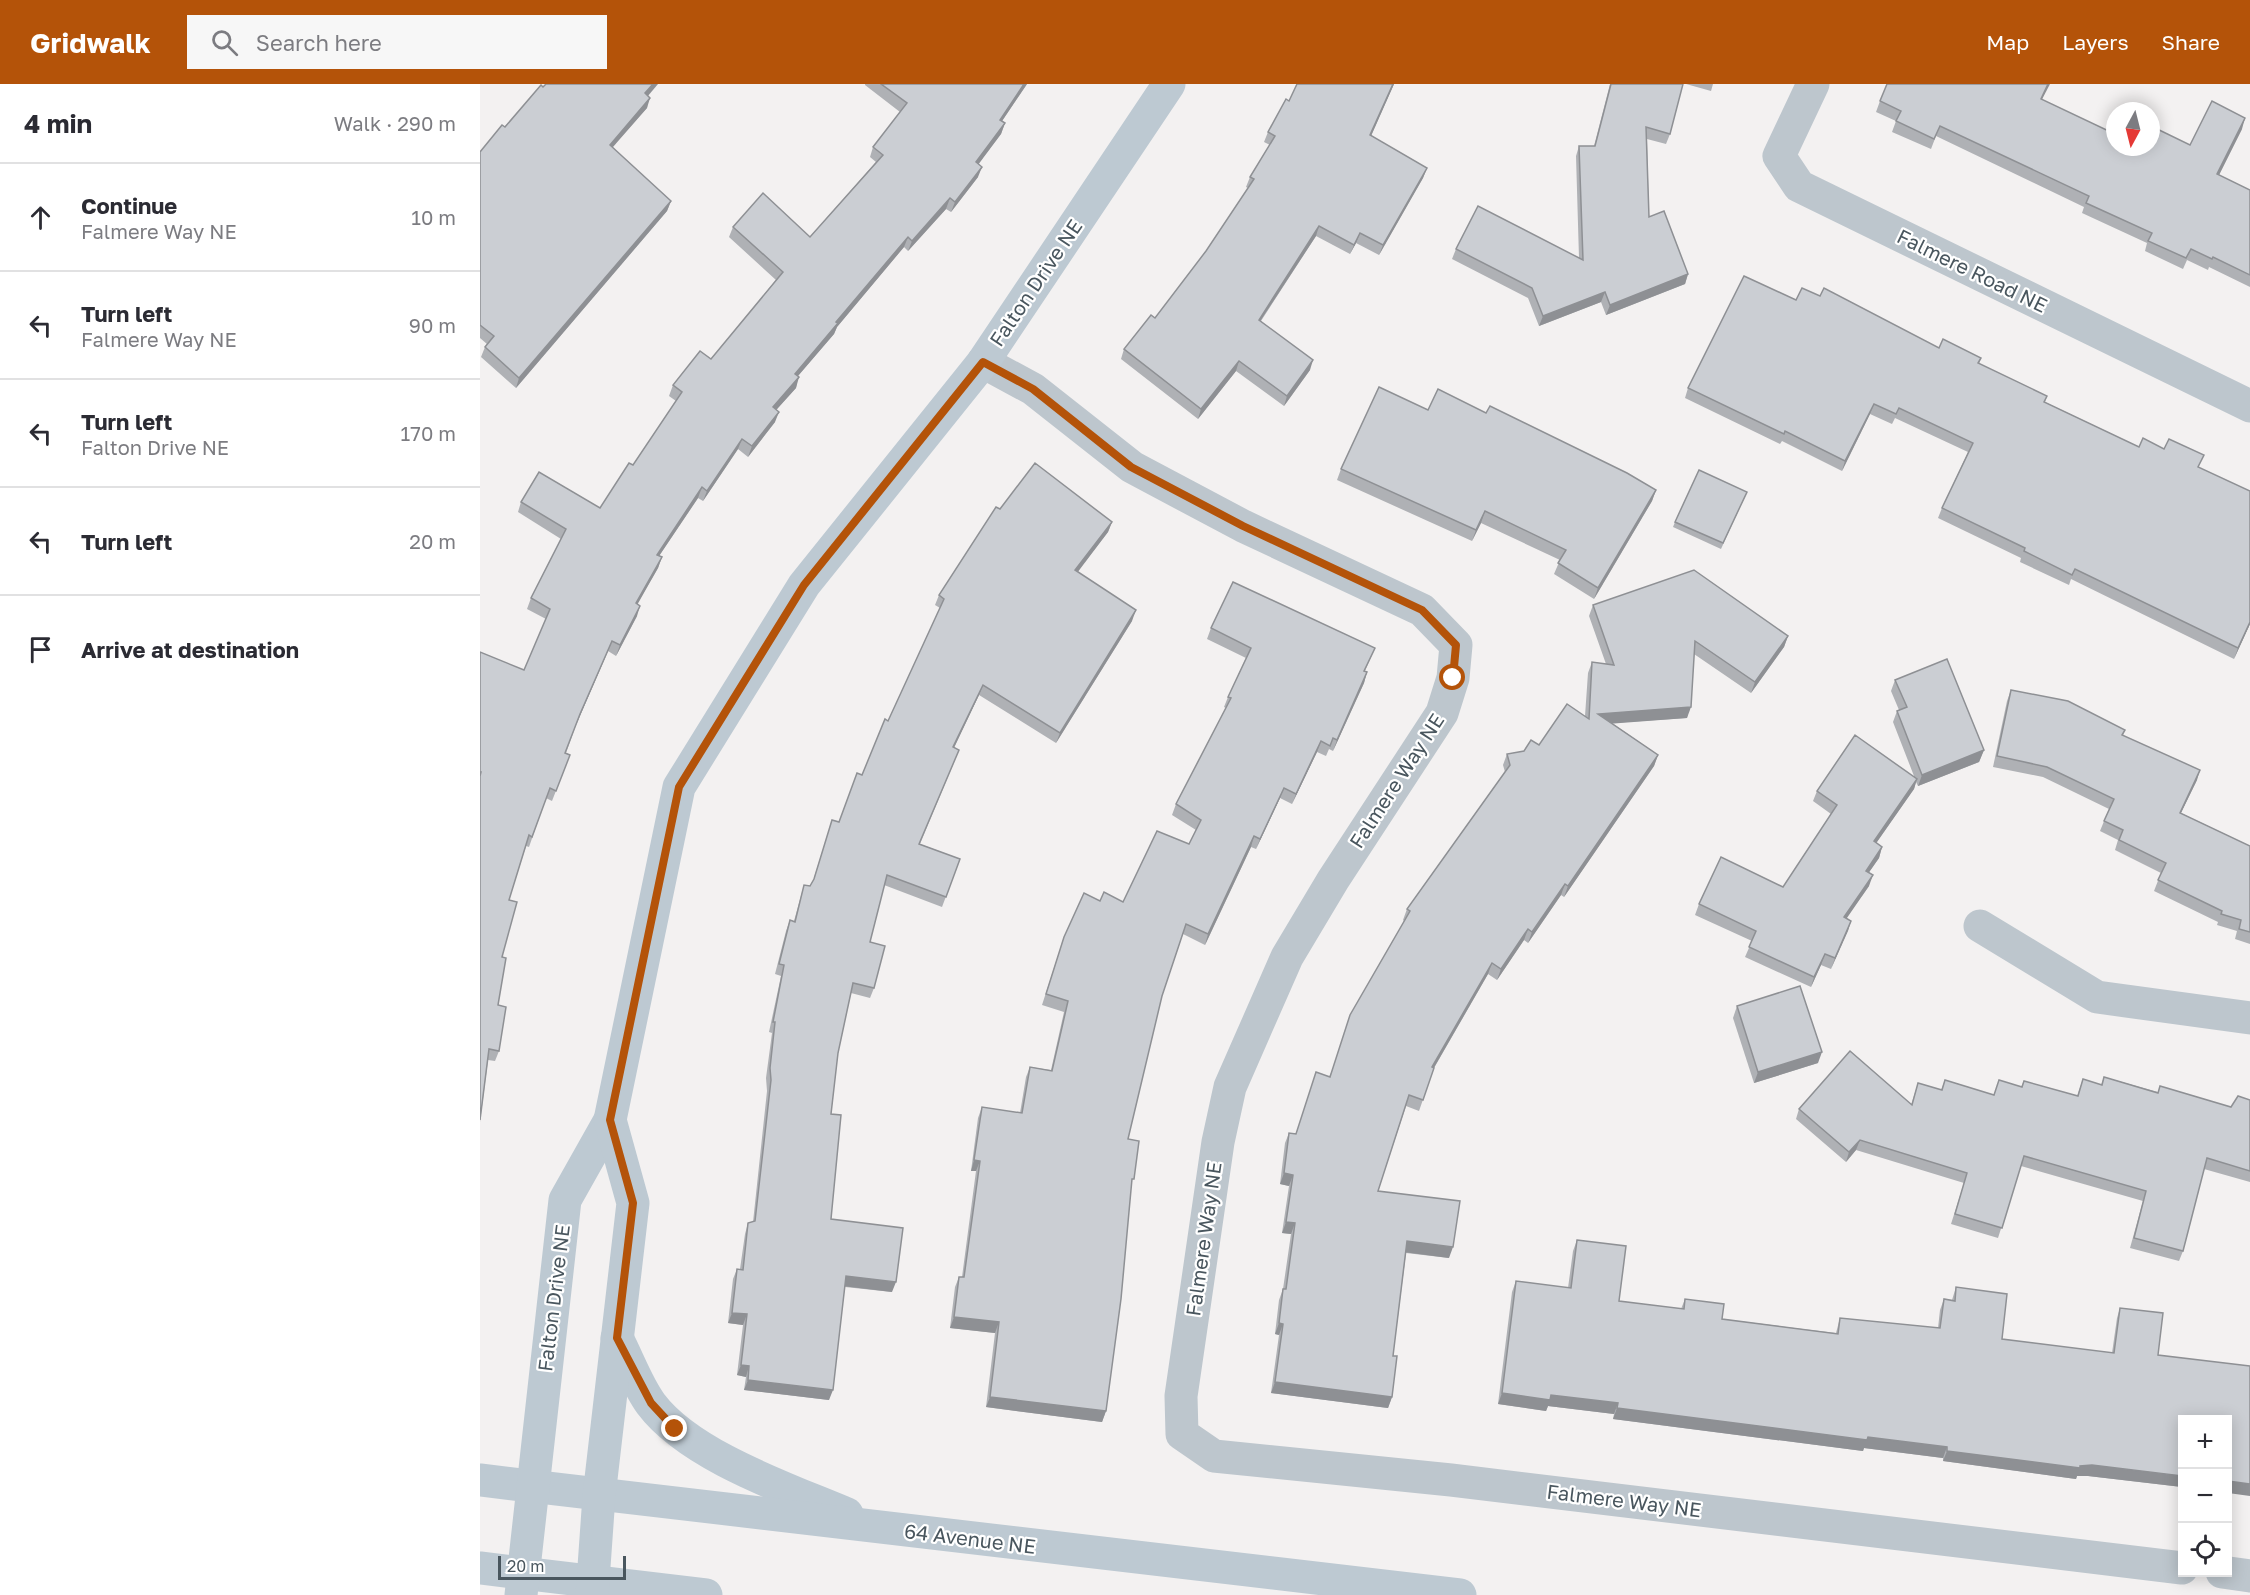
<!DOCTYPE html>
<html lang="en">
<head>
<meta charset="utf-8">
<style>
  :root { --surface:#fff; --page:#f7f7f7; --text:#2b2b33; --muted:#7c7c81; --line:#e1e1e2; --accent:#b45309 }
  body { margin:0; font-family:"Golos Text",sans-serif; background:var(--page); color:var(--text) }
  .controls { position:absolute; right:18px; bottom:18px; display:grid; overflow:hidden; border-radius:0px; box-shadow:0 3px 15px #0003 }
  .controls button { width:54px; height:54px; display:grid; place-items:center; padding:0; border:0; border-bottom:2px solid var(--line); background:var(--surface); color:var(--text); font:30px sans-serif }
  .compass { position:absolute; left:1626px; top:18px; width:54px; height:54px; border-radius:50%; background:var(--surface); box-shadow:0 3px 15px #0003; rotate:187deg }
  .scale { position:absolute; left:18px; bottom:15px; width:128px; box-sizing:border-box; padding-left:6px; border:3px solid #49565e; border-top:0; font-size:16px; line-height:21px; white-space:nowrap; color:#49565e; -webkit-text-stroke:4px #fff; paint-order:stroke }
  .stop { position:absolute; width:18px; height:18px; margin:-14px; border:4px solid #b45309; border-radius:50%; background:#fff }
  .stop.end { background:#b45309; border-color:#fff; box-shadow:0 2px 6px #0008 }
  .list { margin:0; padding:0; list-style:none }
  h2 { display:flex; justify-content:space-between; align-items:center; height:78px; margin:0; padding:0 24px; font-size:26px }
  h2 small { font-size:20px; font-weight:400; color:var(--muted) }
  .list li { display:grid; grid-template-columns:39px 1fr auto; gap:18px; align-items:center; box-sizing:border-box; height:108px; padding:0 24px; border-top:2px solid var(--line) }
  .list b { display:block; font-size:22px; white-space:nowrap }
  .list p { margin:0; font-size:20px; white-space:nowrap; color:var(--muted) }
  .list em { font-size:20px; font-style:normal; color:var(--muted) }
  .icon { flex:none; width:33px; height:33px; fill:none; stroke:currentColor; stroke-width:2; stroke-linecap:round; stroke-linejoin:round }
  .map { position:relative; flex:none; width:1770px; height:1511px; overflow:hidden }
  header { display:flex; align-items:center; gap:36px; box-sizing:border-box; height:84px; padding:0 30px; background:var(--accent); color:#fff }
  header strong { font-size:28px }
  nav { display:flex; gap:33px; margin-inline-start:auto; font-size:21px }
  .search { width:420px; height:54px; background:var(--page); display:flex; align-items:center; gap:15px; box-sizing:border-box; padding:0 21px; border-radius:0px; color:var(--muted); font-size:22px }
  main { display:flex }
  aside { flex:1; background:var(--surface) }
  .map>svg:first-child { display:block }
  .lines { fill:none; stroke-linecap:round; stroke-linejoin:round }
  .street { stroke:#bdc6cd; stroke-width:33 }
  .secondary { stroke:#bdc9d2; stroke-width:33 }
  .wall { fill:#afb1b5 }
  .shaded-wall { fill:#8e9094 }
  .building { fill:#cbced3; stroke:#8e9094; stroke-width:1.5 }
  .route { stroke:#b45309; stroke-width:8 }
  .labels { text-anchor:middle; stroke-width:4.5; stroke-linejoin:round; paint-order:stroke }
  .street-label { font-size:20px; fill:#49565e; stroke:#fff }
</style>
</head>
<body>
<header>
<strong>Gridwalk</strong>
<div class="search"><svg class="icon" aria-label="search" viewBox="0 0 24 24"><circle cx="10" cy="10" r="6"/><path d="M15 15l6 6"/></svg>Search here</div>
<nav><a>Map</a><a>Layers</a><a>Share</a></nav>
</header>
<main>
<aside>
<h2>4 min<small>Walk · 290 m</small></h2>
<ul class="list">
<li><svg class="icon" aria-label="ahead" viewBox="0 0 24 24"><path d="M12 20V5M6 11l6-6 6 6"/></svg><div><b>Continue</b><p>Falmere Way NE</p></div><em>10 m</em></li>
<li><svg class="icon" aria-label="left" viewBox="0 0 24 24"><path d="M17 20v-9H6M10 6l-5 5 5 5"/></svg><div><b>Turn left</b><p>Falmere Way NE</p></div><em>90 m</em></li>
<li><svg class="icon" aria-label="left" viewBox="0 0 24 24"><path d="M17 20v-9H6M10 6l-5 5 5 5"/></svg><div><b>Turn left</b><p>Falton Drive NE</p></div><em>170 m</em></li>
<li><svg class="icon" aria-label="left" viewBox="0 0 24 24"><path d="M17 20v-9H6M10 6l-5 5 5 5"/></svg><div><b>Turn left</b></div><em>20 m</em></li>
<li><svg class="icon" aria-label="arrive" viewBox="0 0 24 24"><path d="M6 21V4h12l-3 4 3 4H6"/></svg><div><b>Arrive at destination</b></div></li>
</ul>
</aside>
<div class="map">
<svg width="1770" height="1511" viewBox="0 0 1770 1511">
  <rect width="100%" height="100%" fill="#f3f1f1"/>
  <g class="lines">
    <g class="street">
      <polyline points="1333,0 1299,72 1319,102 1770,322"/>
      <polyline points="503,278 553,305 652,383 763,442 942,526 976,561 973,594 962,629 853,796 807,873 750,1003 738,1058 701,1312 702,1350 734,1372 971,1396 1702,1484"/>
      <polyline points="1500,842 1617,913 1770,934"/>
      <polyline points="1742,1488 1770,1492"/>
    </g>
    <g class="secondary">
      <path d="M137,1254C148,1275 157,1301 171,1320C210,1372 308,1405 367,1430"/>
      <polyline points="0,1396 980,1511"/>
      <polyline points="0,1484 226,1511"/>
      <polyline points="41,1511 85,1116 130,1036 199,703 324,501 503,278 689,0"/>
      <polyline points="112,1511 119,1412 153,1119 130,1036"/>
    </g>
  </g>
  <g class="wall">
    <polygon points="385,0 547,0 522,37 525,39 521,50 498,80 498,93 471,128 466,125 428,167 424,163 357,243 354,250 318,292 316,304 296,326 295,338 268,373 258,365 223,417 218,414 179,472 182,473 178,484 157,520 157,532 136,572 128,567 96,641 86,669 90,671 72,717 66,714 49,763 46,762 29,816 22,873 18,921 19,967 15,977 8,976 0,1038 0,568 44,586 66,535 47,525 51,514 81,455 38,428 41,418 120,424 153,381 196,317 189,312 193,301 231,275 296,196 249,153 253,143 330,153 396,78 390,73 393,63 420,28 385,1"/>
    <polygon points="914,0 891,52 947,84 943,94 899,171 876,159 870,170 836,152 781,237 830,286 804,322 756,287 718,335 641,275 644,265 675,234 726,167 768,104 766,103 770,93 790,61 784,58 788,48 809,17"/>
    <polygon points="1130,0 1203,0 1190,50 1186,60 1167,55 1169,133 1208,190 1205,200 1126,231 1121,218 1059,242 1048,214 972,175 976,165 1099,174 1096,72 1099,62 1114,62"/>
    <polygon points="1206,0 1233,0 1231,7"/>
    <polygon points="63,3 168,12 167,24 132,63 191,117 187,127 36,304 1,273 5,263 7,260 0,254 0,68"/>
    <polygon points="1562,15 1635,63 1710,61 1762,45 1739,91 1770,106 1770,203 1729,183 1728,186 1707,176 1703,185 1665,167 1667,159 1602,129 1604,123 1456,52 1451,65 1412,48 1416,37 1396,28 1400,17"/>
    <polygon points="1316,216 1459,264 1501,274 1499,280 1567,312 1565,318 1659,363 1719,384 1770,407 1770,540 1754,575 1591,495 1589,501 1540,478 1541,474 1458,434 1462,424 1488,368 1415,334 1412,340 1390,330 1362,387 1302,357 1300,360 1205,314 1208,304"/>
    <polygon points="948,326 1006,329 1176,406 1172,417 1114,515 1074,490 1080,476 1001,439 992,457 857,396 861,385"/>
    <polygon points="1267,408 1241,465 1193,443 1195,438"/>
    <polygon points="520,425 632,438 628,448 597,488 652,537 576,659 499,611 474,664 475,676 440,760 480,775 462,823 404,801 390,858 394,904 390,914 371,909 358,969 351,1030 351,1135 412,1208 365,1203 349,1316 264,1306 266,1293 257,1291 263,1241 248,1239 253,1195 257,1185 260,1185 265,1150 268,1139 273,1138 287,1007 286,994 292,949 289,948 301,892 295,890 306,847 310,836 314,837 324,801 330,802 333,797 352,736 359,738 408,637 460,524 455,521 459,511"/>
    <polygon points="1113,521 1308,552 1304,563 1271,609 1214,570 1207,634 1132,639 1178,671 1174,682 1084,813 1081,811 1048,859 1044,856 1017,896 1008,890 954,984 939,1027 926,1022 898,1107 969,1174 926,1169 913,1272 912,1313 908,1324 791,1309 799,1251 795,1250 799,1216 803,1205 811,1150 802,1149 809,1102 800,1100 805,1059 809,1049 816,1049 849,993 924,837 923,836 927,825 1025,688 1023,681 1027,670 1044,667 1059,661 1105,632 1108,589 1112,578 1126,580 1109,532"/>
    <polygon points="731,544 895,564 885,587 887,588 884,599 853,667 849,665 846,672 837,668 812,720 800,714 776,765 771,763 725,861 703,850 682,912 648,1055 651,1105 626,1327 622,1338 506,1323 515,1249 470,1244 475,1203 479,1193 482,1193 496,1087 491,1087 498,1034 502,1023 540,1029 546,993 550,983 571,986 584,928 562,921 584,853 620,817 643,818 709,760 716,746 692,731 696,720 746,624 744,623 748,613 766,574 727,555"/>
    <polygon points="1415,596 1504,666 1499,678 1438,702 1436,698 1434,705 1396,759 1402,763 1399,774 1389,788 1389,802 1366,834 1371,837 1351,885 1341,881 1331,903 1265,873 1272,857 1215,831 1219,820 1303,803 1351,730 1333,717 1337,707 1434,692 1413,638 1417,627 1419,626 1411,607"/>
    <polygon points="1531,606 1645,646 1643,651 1717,696 1701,729 1770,762 1770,860 1755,855 1757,847 1737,841 1738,838 1674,807 1681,789 1635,766 1638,756 1620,747 1629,725 1563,693 1513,683 1527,617"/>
    <polygon points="1257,922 1338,979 1274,999 1253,934"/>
    <polygon points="1624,993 1678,1008 1751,1023 1770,1016 1770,1098 1724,1085 1703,1167 1699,1177 1650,1164 1663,1117 1541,1082 1518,1154 1471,1140 1484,1099 1376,1066 1366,1078 1316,1035 1319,1025 1431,1021 1438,999 1461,1006 1465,996 1514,1011 1519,996 1541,1003 1544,997 1597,1012 1603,995 1621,1001"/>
    <polygon points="1097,1156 1139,1217 1201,1225 1205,1215 1242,1235 1356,1249 1360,1234 1458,1244 1460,1226 1464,1215 1472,1216 1476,1203 1522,1255 1632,1269 1637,1234 1640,1224 1678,1271 1702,1335 1702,1403 1608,1392 1597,1392 1596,1395 1463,1377 1463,1374 1384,1364 1383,1367 1133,1335 1134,1330 1068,1322 1066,1327 1018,1320 1032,1208 1036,1197 1088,1204 1093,1167"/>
  </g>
  <g class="shaded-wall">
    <polygon points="173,0 178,0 162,19 165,9"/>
    <polygon points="544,0 547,0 516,46 520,36"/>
    <polygon points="913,0 914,0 887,61 890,51"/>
    <polygon points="1568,0 1570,0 1557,25 1561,15"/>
    <polygon points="170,14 167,24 126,71 130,61"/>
    <polygon points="1765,34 1762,45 1734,101 1737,90"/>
    <polygon points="525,39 521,50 492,89 496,78"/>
    <polygon points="502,83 498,93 471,128 475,118"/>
    <polygon points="947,84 943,94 899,171 903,161"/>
    <polygon points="470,114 466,125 428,167 432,157"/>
    <polygon points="191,117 187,127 36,304 39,294"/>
    <polygon points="839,142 836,152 775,245 779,236"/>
    <polygon points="880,149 876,159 870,170 874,161"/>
    <polygon points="428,153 424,163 357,243 354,250 311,300 315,290 356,238"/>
    <polygon points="1208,190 1205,200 1126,231 1130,221"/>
    <polygon points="1125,208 1121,218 1059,242 1063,232"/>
    <polygon points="833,276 830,286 804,322 807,312"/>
    <polygon points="759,277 756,287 718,335 721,325"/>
    <polygon points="319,293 316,304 289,334 293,323"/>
    <polygon points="1394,320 1390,330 1362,387 1365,377"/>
    <polygon points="299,328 295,338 268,373 272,362"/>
    <polygon points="262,355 258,365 223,417 227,407"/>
    <polygon points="222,403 218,414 173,481 177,471"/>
    <polygon points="1176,406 1172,417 1114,515 1118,504"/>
    <polygon points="1005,427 1001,439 992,457 996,446"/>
    <polygon points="632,438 628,448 591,497 595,486"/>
    <polygon points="182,473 178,484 152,530 156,519"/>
    <polygon points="160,522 157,532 136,572 140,561"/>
    <polygon points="656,526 652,537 576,659 580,649"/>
    <polygon points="1770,538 1770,540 1754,575 1758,564"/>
    <polygon points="1308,552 1304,563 1271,609 1275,598"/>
    <polygon points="132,557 128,567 96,641 100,630"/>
    <polygon points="887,588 884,599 853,667 857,656"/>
    <polygon points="503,601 499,611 469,674 473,663"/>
    <polygon points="1211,623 1207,634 1114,641 1118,630"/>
    <polygon points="841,657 837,668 812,720 816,710"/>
    <polygon points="1504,666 1499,678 1438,702 1442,691"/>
    <polygon points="1178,671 1174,682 1084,813 1088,802"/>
    <polygon points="1720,686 1717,696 1696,739 1700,729"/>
    <polygon points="1437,695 1434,705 1390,768 1394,757"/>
    <polygon points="804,704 800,714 776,765 780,755"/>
    <polygon points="774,752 771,763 725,861 728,850"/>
    <polygon points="1402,763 1399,774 1383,797 1386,787"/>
    <polygon points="1393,791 1389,802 1360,844 1364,833"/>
    <polygon points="1085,800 1081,811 1048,859 1052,848"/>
    <polygon points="1371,837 1368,847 1351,885 1355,874"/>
    <polygon points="1048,845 1044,856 1017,896 1021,885"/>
    <polygon points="1345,870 1341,881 1331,903 1334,893"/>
    <polygon points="1012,879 1008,890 948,994 952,983"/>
    <polygon points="1342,968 1338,979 1274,999 1278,988"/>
    <polygon points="1380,1056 1376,1066 1366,1078 1369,1068"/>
    <polygon points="494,1076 500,1077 496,1087 491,1087"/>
    <polygon points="804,1089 813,1091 809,1102 800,1100"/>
    <polygon points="806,1138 815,1139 811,1150 802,1149"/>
    <polygon points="927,1157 973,1163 969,1174 923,1168"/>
    <polygon points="366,1192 416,1198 412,1208 362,1202"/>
    <polygon points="252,1229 267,1230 263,1241 248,1239"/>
    <polygon points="474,1233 519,1238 515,1249 470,1244"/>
    <polygon points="799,1239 803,1240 799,1251 795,1250"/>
    <polygon points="261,1281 269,1282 266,1293 257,1291"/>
    <polygon points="268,1296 353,1306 349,1316 264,1306"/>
    <polygon points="795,1298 912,1313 908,1324 791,1309"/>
    <polygon points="1022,1309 1071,1311 1138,1319 1134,1330 1068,1322 1066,1327 1018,1320"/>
    <polygon points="510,1313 626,1327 622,1338 506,1323"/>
    <polygon points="1137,1324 1388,1353 1467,1363 1463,1374 1384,1364 1383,1367 1133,1335"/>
    <polygon points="1467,1367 1600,1382 1612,1381 1702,1392 1702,1403 1608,1392 1597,1392 1596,1395 1463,1377"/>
    <polygon points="1748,1397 1770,1400 1770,1412 1748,1409"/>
  </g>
  <g class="building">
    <polygon points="66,0 173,0 165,9 170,14 130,61 191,117 39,294 5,263 14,252 0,241 0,68 22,41 25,43 61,1 63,3"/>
    <polygon points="401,0 544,0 520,36 525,39 496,78 502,83 475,118 470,114 432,157 428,153 356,238 358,239 315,290 319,293 293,323 299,328 272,362 262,355 227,407 222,403 177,471 182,473 156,519 160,522 140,561 132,557 100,630 85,669 90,671 76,707 70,704 52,753 49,751 29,816 37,818 22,873 26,874 18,921 26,923 19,967 9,965 0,1036 0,692 1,688 0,688 0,568 44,586 70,525 51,514 86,445 41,418 59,388 120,424 149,379 153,381 202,308 193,301 220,267 231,275 303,188 253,143 283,109 330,153 403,71 393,63 427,19"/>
    <polygon points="817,0 913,0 890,51 947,84 903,161 880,149 874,161 839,142 779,236 833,276 807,312 759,277 721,325 644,265 671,231 675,234 726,167 774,95 770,93 795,52 788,48 806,15 809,17"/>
    <polygon points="1131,0 1203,0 1190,50 1166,43 1169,133 1184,127 1208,190 1130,221 1125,208 1063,232 1052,204 976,165 998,122 1103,176 1099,62 1115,62"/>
    <polygon points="1407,0 1568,0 1561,15 1635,50 1635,63 1671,63 1671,42 1710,61 1732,17 1765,34 1737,90 1770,106 1770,191 1733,173 1732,175 1711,165 1706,174 1668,157 1672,149 1606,119 1609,112 1460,42 1454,55 1416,37 1421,27 1400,17"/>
    <polygon points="1264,192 1316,216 1322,204 1340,212 1344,204 1459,264 1463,255 1501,274 1498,279 1567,312 1564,318 1659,363 1663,354 1684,365 1689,355 1724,371 1718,383 1770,407 1770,538 1758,564 1595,485 1592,491 1544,467 1545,464 1462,424 1493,359 1419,324 1416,330 1394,320 1365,377 1305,347 1304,350 1208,304"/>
    <polygon points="899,303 948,326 958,305 1006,329 1010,322 1147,389 1176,406 1118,504 1078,479 1086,466 1005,427 996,446 861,385"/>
    <polygon points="555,379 632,438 595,486 656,526 580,649 503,601 473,663 479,666 439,760 480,775 466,813 407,791 390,858 405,862 394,904 373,899 358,969 351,1030 361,1031 351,1135 423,1144 416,1198 366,1192 353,1306 268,1296 269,1282 261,1281 267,1230 252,1229 257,1185 263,1186 268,1139 275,1137 291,996 290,984 295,938 293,938 304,881 299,880 310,836 315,838 324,801 330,802 334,795 352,736 359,738 377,689 382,691 405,635 408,637 464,515 459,511 516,423 520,425"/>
    <polygon points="1219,386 1267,408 1243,459 1195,438"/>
    <polygon points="1214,486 1308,552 1275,598 1215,557 1211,623 1118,630 1178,671 1088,802 1085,800 1052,848 1048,845 1021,885 1012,879 952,983 954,984 943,1016 929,1011 898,1107 980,1117 973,1163 927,1157 913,1272 917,1272 912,1313 795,1298 803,1240 799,1239 803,1205 806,1205 815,1139 806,1138 813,1091 804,1089 809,1049 816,1050 836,988 850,993 870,931 930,827 927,825 1030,681 1027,670 1044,667 1051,656 1059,661 1087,620 1109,635 1112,578 1134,581 1113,521"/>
    <polygon points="753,498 895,564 884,587 887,588 857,656 853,654 850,662 841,657 816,710 804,704 780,755 774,752 728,850 706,840 682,912 648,1055 659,1057 654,1095 652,1095 641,1215 626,1327 510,1313 519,1238 474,1233 479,1193 484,1193 500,1077 494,1076 502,1023 542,1029 550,983 572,987 588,917 566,910 584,853 604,809 620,817 624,808 643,818 677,747 709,760 721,736 696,720 751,614 748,613 771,564 731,544"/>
    <polygon points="1467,575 1504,666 1442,691 1417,627 1427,623 1415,596"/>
    <polygon points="1531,606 1588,617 1645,646 1642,651 1720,686 1700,729 1770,762 1770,848 1759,845 1761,836 1741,830 1742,827 1678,796 1686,779 1639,756 1643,746 1624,737 1634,715 1567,683 1517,672"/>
    <polygon points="1375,651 1437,695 1394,757 1402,763 1386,787 1393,791 1364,833 1371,837 1355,874 1345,870 1334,893 1269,863 1276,847 1219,820 1241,773 1303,803 1357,721 1337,707"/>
    <polygon points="1320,902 1342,968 1278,988 1257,922"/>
    <polygon points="1370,967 1432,1021 1438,999 1462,1006 1465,996 1514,1011 1519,996 1542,1003 1544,997 1598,1012 1603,995 1622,1001 1624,993 1678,1009 1680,1002 1751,1023 1758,1012 1770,1016 1770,1087 1727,1074 1703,1167 1654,1154 1666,1107 1544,1072 1522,1144 1475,1130 1487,1089 1380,1056 1369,1068 1319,1025"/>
    <polygon points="1097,1156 1146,1162 1139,1217 1204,1225 1205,1215 1244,1220 1242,1235 1358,1250 1360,1234 1460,1244 1464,1215 1475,1217 1476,1203 1527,1210 1522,1255 1634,1269 1640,1224 1683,1229 1678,1271 1770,1282 1770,1400 1748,1397 1748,1335 1702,1335 1702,1392 1612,1381 1600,1382 1600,1384 1467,1367 1467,1363 1388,1353 1387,1356 1137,1324 1138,1319 1071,1311 1070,1316 1022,1309 1036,1197 1091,1204"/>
  </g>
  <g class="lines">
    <polyline class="route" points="195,1345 171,1319 137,1254 153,1119 130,1036 199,703 324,501 503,278 553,305 651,383 763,442 942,526 976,561 973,594"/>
  </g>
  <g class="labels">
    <g class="street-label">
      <text transform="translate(1492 187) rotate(26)" y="7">Falmere Road NE</text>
      <text transform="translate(556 199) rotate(-56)" y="7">Falton Drive NE</text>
      <text transform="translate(917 697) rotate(-57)" y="7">Falmere Way NE</text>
      <text transform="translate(724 1155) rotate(-82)" y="7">Falmere Way NE</text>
      <text transform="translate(74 1214) rotate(-83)" y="7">Falton Drive NE</text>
      <text transform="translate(1144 1417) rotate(7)" y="7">Falmere Way NE</text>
      <text transform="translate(490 1455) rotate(7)" y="7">64 Avenue NE</text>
    </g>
  </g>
</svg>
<div class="controls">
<button>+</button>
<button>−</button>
<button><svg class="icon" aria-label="locate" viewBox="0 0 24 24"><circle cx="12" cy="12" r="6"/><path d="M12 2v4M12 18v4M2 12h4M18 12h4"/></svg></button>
</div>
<svg class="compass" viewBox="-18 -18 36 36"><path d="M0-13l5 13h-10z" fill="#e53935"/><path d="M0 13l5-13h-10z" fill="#7c7c81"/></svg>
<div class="scale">20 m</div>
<div class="stop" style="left:973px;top:594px"></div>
<div class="stop end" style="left:195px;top:1345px"></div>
</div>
</main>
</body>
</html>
